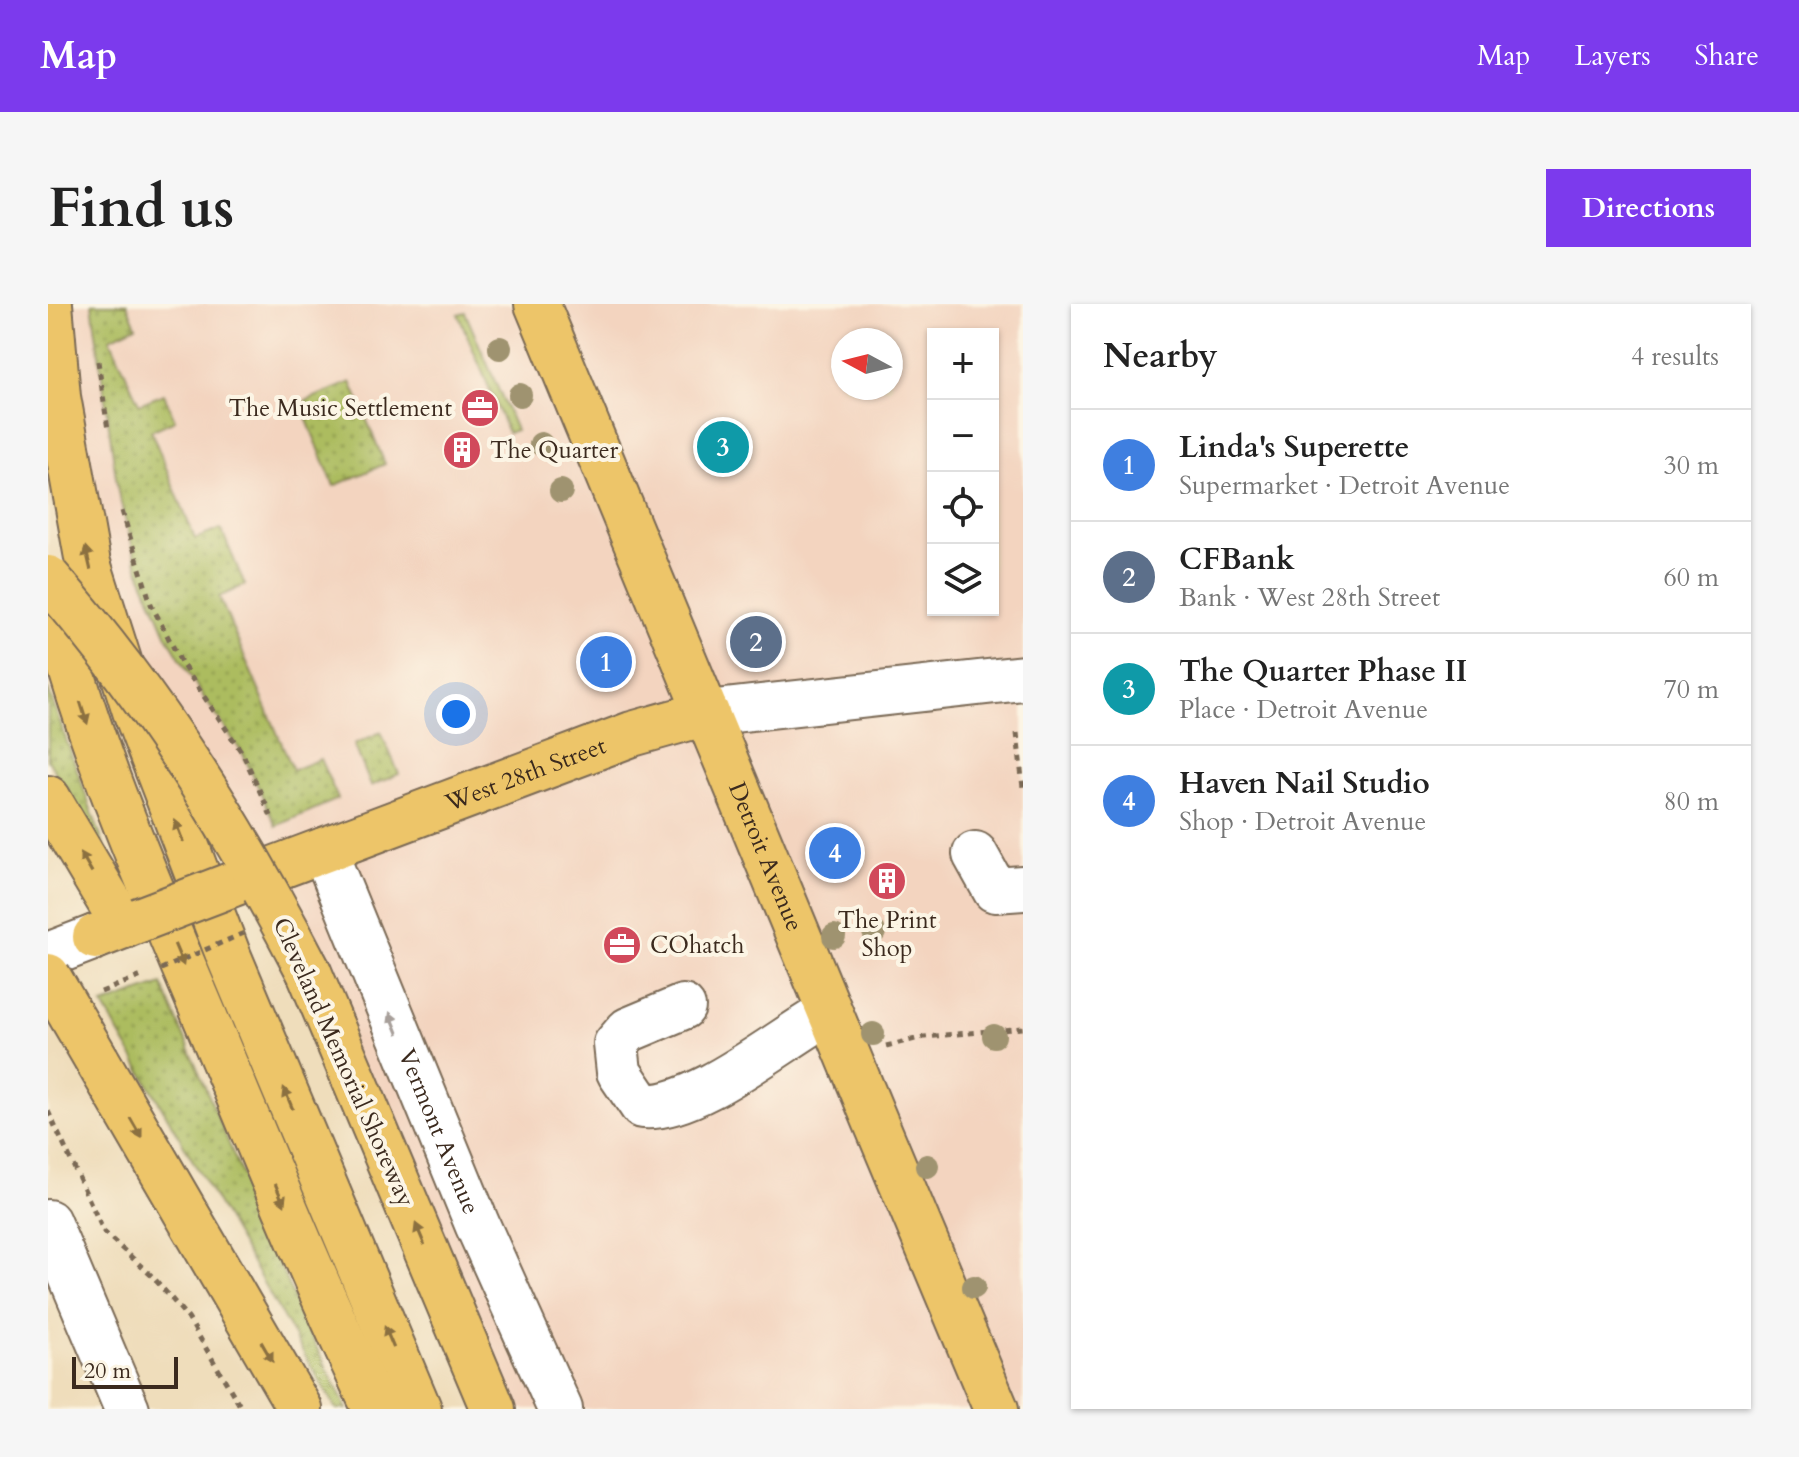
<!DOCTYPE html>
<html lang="en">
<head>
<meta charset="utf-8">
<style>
  :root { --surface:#fff; --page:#f6f6f6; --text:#222; --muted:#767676; --line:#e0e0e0; --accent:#7c3aed }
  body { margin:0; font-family:Cardo,serif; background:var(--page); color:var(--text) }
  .controls { position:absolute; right:24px; top:24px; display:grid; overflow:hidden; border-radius:0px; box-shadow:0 2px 6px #0004 }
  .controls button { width:72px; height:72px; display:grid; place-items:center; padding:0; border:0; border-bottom:2px solid var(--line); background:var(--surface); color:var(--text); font:40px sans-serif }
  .compass { position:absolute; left:783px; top:24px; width:72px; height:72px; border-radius:50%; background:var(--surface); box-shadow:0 2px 6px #0004; rotate:277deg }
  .scale { position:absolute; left:24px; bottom:20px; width:106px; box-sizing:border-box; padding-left:8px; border:4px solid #3b2a1e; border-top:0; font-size:22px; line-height:28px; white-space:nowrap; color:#3b2a1e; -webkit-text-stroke:6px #fcf5e5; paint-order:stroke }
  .you { position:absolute; left:408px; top:410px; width:28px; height:28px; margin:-20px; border:6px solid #fff; border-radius:50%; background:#1a73e8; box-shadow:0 0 0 12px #1a73e833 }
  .badge { display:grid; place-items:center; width:52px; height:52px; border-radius:50%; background:var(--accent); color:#fff; font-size:26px; font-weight:700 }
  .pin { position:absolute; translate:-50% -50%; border:4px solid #fff; box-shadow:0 2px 8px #0006 }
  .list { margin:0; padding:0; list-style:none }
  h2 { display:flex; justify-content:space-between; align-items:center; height:104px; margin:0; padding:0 32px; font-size:34px }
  h2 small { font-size:26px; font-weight:400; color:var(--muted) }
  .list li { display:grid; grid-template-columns:52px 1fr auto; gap:24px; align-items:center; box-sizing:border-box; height:112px; padding:0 32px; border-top:2px solid var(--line) }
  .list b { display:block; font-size:30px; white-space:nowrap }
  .list p { margin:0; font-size:26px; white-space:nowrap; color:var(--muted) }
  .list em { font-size:26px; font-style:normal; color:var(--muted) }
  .icon { flex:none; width:44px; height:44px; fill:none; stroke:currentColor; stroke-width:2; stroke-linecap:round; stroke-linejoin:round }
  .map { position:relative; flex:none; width:975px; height:1105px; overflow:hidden; border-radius:0px }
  header { display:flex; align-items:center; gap:48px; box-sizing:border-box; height:112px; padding:0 40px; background:var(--accent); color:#fff }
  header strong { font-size:38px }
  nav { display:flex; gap:44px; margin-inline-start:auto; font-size:28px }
  .intro { display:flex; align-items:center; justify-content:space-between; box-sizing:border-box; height:192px; padding:0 48px }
  h1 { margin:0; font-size:56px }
  .button { padding:20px 36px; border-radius:0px; background:var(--accent); color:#fff; font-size:28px; font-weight:700 }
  main { display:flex; gap:48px; padding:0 48px }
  aside { flex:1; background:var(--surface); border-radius:0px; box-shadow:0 2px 6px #0004 }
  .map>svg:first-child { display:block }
  .built { fill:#f3d4bf; fill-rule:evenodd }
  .grass { fill:url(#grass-dots); stroke:#74733e; stroke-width:2 }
  .garden { fill:#acbc5f; stroke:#74733e; stroke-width:2 }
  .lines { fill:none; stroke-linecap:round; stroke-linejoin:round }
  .minor-casing { stroke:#7a6955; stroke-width:48 }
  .major-casing { stroke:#7a6955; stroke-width:48 }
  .highway-casing { stroke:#7a6955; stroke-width:48 }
  .path { stroke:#7a6955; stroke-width:5; stroke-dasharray:6 6; stroke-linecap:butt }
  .minor { stroke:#fff; stroke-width:44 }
  .major { stroke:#edc569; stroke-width:44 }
  .highway { stroke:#edc569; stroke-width:44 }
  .major-bridge-casing { stroke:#7a6955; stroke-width:48; stroke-linecap:butt }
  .highway-bridge-casing { stroke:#7a6955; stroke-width:48; stroke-linecap:butt }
  .path-bridge { stroke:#7a6955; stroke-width:5; stroke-dasharray:6 6; stroke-linecap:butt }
  .major-bridge { stroke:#edc569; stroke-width:44 }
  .highway-bridge { stroke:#edc569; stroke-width:44 }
  .tree { fill:#9f9370 }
  .oneway { fill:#8b7040 }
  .oneway2 { fill:#a79f9a }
  .labels { text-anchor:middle; stroke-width:8; stroke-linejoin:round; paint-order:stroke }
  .poi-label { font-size:24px; fill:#3b2a1e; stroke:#fcf5e5; text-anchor:start }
  .street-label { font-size:24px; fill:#3b2a1e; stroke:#fcf5e5 }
</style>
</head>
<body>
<header>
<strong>Map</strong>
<nav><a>Map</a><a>Layers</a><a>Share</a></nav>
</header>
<div class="intro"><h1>Find us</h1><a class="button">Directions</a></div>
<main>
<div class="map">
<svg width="975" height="1105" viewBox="0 0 975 1105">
  <defs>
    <pattern id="grass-dots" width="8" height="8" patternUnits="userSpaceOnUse" patternTransform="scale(2)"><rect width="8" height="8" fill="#acbc5f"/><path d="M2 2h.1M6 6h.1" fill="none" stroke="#8d994e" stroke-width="1.8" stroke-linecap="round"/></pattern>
  </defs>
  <rect width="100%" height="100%" fill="#fcf5e5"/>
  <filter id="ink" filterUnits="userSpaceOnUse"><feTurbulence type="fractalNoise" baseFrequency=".0125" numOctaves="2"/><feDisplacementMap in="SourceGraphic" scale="16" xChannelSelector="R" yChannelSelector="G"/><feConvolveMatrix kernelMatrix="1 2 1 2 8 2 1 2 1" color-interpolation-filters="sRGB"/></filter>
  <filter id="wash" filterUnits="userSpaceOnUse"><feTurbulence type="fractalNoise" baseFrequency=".006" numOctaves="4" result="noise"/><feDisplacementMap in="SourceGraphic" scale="32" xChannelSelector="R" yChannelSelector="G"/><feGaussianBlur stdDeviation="1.8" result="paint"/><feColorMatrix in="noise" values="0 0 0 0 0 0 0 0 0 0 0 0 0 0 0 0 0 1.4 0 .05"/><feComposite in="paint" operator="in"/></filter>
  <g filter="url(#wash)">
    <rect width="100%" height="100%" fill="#efddbb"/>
    <path class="built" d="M2,0H975V1105H445L313,789L70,355ZM885,30H945V306H885ZM795,36H843V84H795Z"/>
    <g class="grass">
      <polygon points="44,0 79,0 88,22 62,34 91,100 116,90 127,116 103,127 147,235 173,225 197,281 171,293 245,466 272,455 290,495 228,522 195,450 152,388 119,332 91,267 70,188"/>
      <polygon points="303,78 337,160 286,182 252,99"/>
      <polygon points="0,385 65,567 0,456"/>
      <polygon points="333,428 351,470 323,482 306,440"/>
      <polygon points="114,680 254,1014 299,1105 288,1105 55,701"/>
    </g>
    <polygon class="garden" points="417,8 468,126 460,129 410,10"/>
  </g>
  <g filter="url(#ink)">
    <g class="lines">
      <defs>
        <g id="minor">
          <polyline points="659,409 975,374"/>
          <path id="s1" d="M276,546L429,920L512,1105"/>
          <polyline points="927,550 947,586 975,584"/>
          <polyline points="0,651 47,633"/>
          <path d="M635,703L580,726L568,740L571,768L594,802C645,808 733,735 780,709"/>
          <polyline points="0,918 79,1105"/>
        </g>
        <g id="major">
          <path id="s2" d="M489,0C644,368 792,738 948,1105"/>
          <path id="s3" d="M180,582L584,430L659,409"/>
          <polyline points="47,633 91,616"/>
        </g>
        <g id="highway">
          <polyline points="2,0 10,93 40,259 87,407 181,653 371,1105"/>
          <path d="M0,280C36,434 100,577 161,722C215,850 267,980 327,1105"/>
          <polyline points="0,494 76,622"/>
          <polyline points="261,668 445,1105"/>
          <polyline points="49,756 252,1105"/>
        </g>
      </defs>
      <use href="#minor" class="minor-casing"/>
      <use href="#major" class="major-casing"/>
      <use href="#highway" class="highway-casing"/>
      <g class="path">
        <polyline points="50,57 60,126"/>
        <polyline points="74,207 103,300 134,360 195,450 223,512"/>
        <polyline points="969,429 975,484"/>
        <polyline points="53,688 96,671"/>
        <polyline points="838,742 876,733 975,724"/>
        <polyline points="0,807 56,928 105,973 140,1014 194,1105"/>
      </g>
      <use href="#minor" class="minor"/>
      <use href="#major" class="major"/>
      <use href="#highway" class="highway"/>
      <defs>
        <polyline id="major-bridge" points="91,616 180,582"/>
        <g id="highway-bridge">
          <path d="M0,274C107,396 187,525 261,668"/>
          <polyline points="0,672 49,756"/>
        </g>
      </defs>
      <use href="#major-bridge" class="major-bridge-casing"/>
      <use href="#highway-bridge" class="highway-bridge-casing"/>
      <polyline class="path-bridge" points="113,665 196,629"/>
      <use href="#major-bridge" class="major-bridge"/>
      <use href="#highway-bridge" class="highway-bridge"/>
    </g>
    <g class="tree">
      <circle cx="452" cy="44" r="12"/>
      <circle cx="472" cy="91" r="12"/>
      <circle cx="493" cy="140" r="12"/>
      <circle cx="513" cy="187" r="12"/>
      <circle cx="826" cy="628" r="12"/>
      <circle cx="786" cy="632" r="12"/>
      <circle cx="825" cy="730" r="12"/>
      <circle cx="946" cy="732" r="12"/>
      <circle cx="879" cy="862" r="12"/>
      <circle cx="926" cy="983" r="12"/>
    </g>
    <defs><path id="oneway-solid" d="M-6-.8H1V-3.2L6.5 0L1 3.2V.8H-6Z" transform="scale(2)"/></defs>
    <g class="oneway">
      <use href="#oneway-solid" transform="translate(40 254) rotate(-103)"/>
      <use href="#oneway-solid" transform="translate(36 409) rotate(72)"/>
      <use href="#oneway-solid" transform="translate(131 527) rotate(-111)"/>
      <use href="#oneway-solid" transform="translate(38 558) rotate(-120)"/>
      <use href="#oneway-solid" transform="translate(131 651) rotate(67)"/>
      <use href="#oneway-solid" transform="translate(240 794) rotate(-113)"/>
      <use href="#oneway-solid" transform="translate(88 824) rotate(60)"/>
      <use href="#oneway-solid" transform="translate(232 891) rotate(67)"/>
      <use href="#oneway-solid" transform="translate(372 930) rotate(-113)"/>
      <use href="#oneway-solid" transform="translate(341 1033) rotate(-113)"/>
      <use href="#oneway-solid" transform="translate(219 1048) rotate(60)"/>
    </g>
    <use class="oneway2" href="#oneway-solid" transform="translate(346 719) rotate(-112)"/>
  </g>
  <defs>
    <symbol id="office-disc" viewBox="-11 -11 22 22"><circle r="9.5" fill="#d1495b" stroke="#fcf5e5"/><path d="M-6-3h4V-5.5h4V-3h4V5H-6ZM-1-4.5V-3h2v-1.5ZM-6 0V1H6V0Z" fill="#fff"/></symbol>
    <symbol id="building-disc" viewBox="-11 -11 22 22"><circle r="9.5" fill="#d1495b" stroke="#fcf5e5"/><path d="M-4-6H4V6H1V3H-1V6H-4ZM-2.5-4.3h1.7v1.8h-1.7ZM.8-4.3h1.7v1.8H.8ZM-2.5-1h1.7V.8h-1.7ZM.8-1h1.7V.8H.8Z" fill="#fff"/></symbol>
  </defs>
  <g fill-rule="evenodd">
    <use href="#office-disc" x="410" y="82" width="44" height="44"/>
    <use href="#building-disc" x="392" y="124" width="44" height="44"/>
    <use href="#building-disc" x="817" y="555" width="44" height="44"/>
    <use href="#office-disc" x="552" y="619" width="44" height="44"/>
  </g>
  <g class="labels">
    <g class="poi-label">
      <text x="404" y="112" text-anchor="end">The Music Settlement</text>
      <text x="442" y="154">The Quarter</text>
      <text x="839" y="624" text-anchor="middle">The Print<tspan x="839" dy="28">Shop</tspan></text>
      <text x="602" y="649">COhatch</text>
    </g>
    <g class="street-label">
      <text dy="8" stroke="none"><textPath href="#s3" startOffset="318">West 28th Street</textPath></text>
      <text dy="8" stroke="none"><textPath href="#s2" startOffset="598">Detroit Avenue</textPath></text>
      <text transform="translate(296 758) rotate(66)" y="8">Cleveland Memorial Shoreway</text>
      <text dy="8" stroke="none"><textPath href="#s1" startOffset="304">Vermont Avenue</textPath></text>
    </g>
  </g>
</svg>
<div class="controls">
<button>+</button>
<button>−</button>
<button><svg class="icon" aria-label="locate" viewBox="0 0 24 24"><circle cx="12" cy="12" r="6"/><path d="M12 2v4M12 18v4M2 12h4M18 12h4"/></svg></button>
<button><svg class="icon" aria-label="layers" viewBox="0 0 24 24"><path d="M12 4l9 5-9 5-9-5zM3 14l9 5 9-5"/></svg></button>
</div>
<svg class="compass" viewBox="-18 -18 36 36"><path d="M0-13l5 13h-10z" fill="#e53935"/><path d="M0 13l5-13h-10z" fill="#767676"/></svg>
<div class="scale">20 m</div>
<div class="you"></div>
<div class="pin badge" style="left:558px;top:358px;background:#3f7fe0">1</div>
<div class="pin badge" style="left:708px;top:338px;background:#5c6f8a">2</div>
<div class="pin badge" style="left:675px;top:143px;background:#0f9aa8">3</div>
<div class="pin badge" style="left:787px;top:549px;background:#3f7fe0">4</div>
</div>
<aside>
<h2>Nearby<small>4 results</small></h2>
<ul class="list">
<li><span class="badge" style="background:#3f7fe0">1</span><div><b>Linda's Superette</b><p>Supermarket · Detroit Avenue</p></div><em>30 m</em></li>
<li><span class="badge" style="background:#5c6f8a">2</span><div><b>CFBank</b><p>Bank · West 28th Street</p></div><em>60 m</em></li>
<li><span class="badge" style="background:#0f9aa8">3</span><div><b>The Quarter Phase II</b><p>Place · Detroit Avenue</p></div><em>70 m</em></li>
<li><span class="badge" style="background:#3f7fe0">4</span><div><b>Haven Nail Studio</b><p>Shop · Detroit Avenue</p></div><em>80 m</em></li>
</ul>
</aside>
</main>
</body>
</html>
